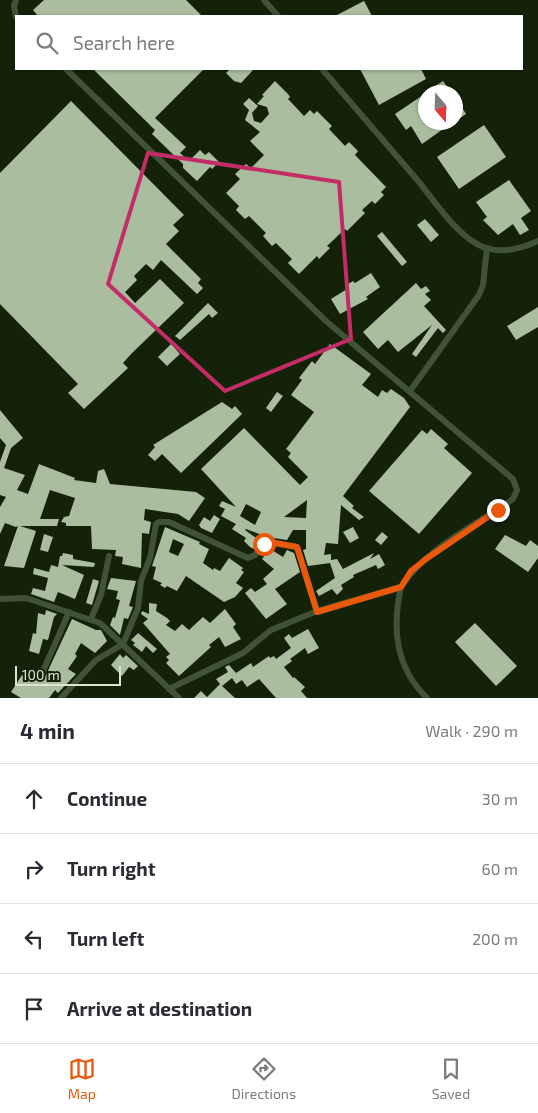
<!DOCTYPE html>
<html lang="en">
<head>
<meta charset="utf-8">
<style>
  :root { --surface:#fff; --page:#f2f2f3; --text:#2b2b33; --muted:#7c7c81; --line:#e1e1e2; --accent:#ea580c }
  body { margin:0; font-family:"Exo 2",sans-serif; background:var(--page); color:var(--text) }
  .compass { position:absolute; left:418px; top:85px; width:45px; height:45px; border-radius:50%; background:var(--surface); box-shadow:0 1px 4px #0004; rotate:161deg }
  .scale { position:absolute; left:15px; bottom:12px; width:106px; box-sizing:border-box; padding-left:5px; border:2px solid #dae5d5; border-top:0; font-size:14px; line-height:18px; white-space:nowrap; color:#dae5d5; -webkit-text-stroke:4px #132209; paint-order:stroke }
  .stop { position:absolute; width:15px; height:15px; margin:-11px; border:4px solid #ea580c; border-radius:50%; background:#fff }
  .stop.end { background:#ea580c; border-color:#fff; box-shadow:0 1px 5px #0008 }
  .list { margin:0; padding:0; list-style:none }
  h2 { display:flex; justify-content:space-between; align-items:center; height:65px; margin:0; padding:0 20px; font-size:21px }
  h2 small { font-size:16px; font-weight:400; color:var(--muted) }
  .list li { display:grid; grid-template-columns:32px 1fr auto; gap:15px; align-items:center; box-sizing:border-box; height:70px; padding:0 20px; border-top:1px solid var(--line) }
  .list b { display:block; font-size:19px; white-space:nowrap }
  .list em { font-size:16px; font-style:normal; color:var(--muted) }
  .icon { flex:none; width:28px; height:28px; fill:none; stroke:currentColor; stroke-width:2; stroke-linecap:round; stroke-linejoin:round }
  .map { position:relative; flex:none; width:538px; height:698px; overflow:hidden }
  .search { position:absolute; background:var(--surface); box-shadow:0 1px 4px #0004; left:15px; right:15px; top:15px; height:55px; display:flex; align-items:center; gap:12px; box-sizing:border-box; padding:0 18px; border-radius:0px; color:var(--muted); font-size:19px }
  .sheet { height:345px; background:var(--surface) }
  nav { display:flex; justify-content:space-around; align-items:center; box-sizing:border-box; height:70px; border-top:1px solid var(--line); background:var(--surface); font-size:14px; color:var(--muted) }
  nav a { display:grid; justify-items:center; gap:2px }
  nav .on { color:var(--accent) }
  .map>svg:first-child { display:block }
  .building { fill:#aabe9f; fill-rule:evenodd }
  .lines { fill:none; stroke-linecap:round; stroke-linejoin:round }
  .street { stroke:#405237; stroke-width:6 }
  .route { stroke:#ea580c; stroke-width:6 }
  .marked { fill:none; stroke:#c42c67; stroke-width:4; stroke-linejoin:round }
</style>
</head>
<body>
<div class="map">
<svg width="538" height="698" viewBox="0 0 538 698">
  <rect width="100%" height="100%" fill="#132209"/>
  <g class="building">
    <polygon points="44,0 186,0 202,16 38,16 33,10"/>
    <polygon points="364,1 372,16 335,16"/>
    <polygon points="93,69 204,69 155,118 186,147 180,153 189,161 200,150 205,155 209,152 219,162 212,169 210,167 197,181 183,168 183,164 152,134 155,130"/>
    <polygon points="230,69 254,69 241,83 234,81 226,73"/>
    <polygon points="360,69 421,69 426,79 379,105"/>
    <polygon points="275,81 288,94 290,97 288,99 304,116 310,110 314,114 317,111 332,126 329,129 345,146 349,142 358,151 355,155 386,187 381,192 384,195 375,204 372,201 362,210 365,213 347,231 345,229 327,246 330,248 319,259 317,256 299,274 288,263 292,259 276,243 272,246 263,236 266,233 249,216 245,219 236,210 239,206 226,193 240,179 235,174 246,164 251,168 264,155 250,141 260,132 245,120 249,110 243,104 249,98 258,106 252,113 254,121 261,123 269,114 267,107 257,104 264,96 262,95"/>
    <polygon points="443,81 451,92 426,92"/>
    <polygon points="426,93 426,122 453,122 422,144 411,126 406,130 395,114"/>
    <polygon points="456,98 466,114 456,121"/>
    <polygon points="71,101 184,215 173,225 179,231 166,244 201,279 198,283 203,288 197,294 161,260 153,270 146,264 134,276 137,280 125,292 135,303 160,279 184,303 132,353 123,363 128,368 84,409 68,393 78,384 0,304 0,173"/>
    <polygon points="484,125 506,157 459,189 437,157"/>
    <polygon points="509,180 531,211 521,218 529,230 520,235 513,224 498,235 483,220 487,217 476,202"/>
    <polygon points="425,219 439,235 431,242 417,225"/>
    <polygon points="382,232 407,262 402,266 377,236"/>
    <polygon points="371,273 380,287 366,297 368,299 340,314 331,299 347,289 345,286 353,281 355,283"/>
    <polygon points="416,283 421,289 426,286 430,291 425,294 431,300 424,306 446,330 443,333 438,328 416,357 412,354 432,325 398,352 388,340 378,349 363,332"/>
    <polygon points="208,303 218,313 212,318 209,314 180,340 175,336"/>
    <polygon points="538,307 538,327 516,340 507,326"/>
    <polygon points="171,344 180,354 167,366 158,357"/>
    <path d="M330,344L371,374L362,385L378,397L382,390L387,393L391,389L404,398L410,407L343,496L354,506L352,508L364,517L359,520L341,505L338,544L326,543L324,555L331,554V560L337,559L343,569L374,553L370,559L379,554L385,565L378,569L376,565L353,575L354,577L341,585L343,589L337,595L332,589L319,596L316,591L335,578L330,563L308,566L303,550L306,549V530H293L287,540L267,537L246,529L245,530L260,541L254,549L250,547L244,541L246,538L232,529L236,524L221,516L225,509L219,506L222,501L236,507L201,469L244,428L300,485L308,477L288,457L291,453L286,449L314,412L291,395L302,380L299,378L312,361L315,364ZM307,500L306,518L284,517ZM246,504L261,512L255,525L240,516Z"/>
    <polygon points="277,392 283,396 271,412 266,408"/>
    <polygon points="222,402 232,409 235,406 242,414 181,473 162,454 155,461 148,455 155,447 153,445"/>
    <polygon points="0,410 23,438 11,448 4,468 25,475 17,490 28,494 39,464 75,478 74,480 96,483 98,471 104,469 110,484 196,492 205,498 189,521 178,514 145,509 144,520 151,522 149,534 142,533 141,568 122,564 123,557 115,556 116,550 92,549 91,526 66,526 66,523 61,522 64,517 69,516 75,498 50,490 40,519 59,519 57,526 20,526 36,531 24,568 4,566 18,526 16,527 5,523 0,534 0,507 6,497 0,495 0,462 6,445 0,438"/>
    <polygon points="431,429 448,444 444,448 472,473 419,534 369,491 422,430 427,434"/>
    <polygon points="214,515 220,519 212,533 201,528 199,525 204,517 210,521"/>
    <path d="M165,527L200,542L199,544L209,549L203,563L213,570L214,568L220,571L229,558L243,568L241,570L244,572L236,583L243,588L235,597L224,602L186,576L177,591L167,586L165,588L160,585L162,583L153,579L156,567L152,566ZM173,539L184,544L178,556L169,552Z"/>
    <polygon points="353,527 359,538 350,543 343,532"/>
    <polygon points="382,532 388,537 381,545 375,540"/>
    <polygon points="44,534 53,537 48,552 40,550"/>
    <polygon points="505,535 526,546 530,540 538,546 538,558 528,572 495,549"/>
    <polygon points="267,547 283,557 287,550 294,553 300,572 275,589 287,604 266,619 245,593 251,588 255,592 267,584 263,579 274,569 262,559 265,555 263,553"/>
    <polygon points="63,553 73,555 73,559 95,563 94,567 62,565 84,575 75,599 58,592 54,602 31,594 33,588 45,591 48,578 33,574 34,568 49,572 51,565 58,567 60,556 62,556"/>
    <polygon points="111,578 136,581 129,606 133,607 128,619 124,618 120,635 110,625 113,617 115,618 120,600 116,599 118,591 107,589"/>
    <polygon points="93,579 99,581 92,605 86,603"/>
    <polygon points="149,603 157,604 156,611 167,618 170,621 166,625 175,631 182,624 189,630 203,617 210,623 225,609 236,624 233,627 241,639 225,647 219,637 209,645 211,647 179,676 166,663 169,660 166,657 170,654 143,623 148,619 141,614 142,611 149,614"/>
    <polygon points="46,610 57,614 54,617 48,640 43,639 39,654 29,651 33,633 36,634 38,613 45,615"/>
    <polygon points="72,619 96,630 101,630 107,641 95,653 81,643 75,654 77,656 68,669 76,674 58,693 55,690 49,698 21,698 11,692 22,675 26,677 27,675 39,681 46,675"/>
    <polygon points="475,623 517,666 496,686 455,642"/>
    <polygon points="308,629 319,648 308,654 305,648 290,659 292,661 284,667 293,678 294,677 305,687 301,691 307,698 276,698 259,679 247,687 242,680 236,684 232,678 222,686 235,698 194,698 201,691 207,697 220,684 216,679 228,672 225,667 229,665 236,673 251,663 253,667 269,656 270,658 274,656 276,659 291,648 284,638 289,634 292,638"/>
    <polygon points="138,633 157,649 153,653 146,646 142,652 133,645 135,643 131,640"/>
    <polygon points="120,654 123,658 126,655 138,666 134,670 129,667 122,676 111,665"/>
  </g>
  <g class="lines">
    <g class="street">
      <polyline points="16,0 14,6 16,17"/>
      <polyline points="264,0 278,16"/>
      <path d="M66,69L326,321L513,479L517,490L513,499C476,525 426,548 401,587"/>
      <path d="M322,69C355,107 387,145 419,182C436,203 457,236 483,247C502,254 521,249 538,241"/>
      <polyline points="410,391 479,295 483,285 487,248"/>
      <polyline points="0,599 26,598 100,623 179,698"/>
      <polyline points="91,619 101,595 109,556"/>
      <polyline points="43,671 69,612"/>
      <path d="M169,689L243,653L271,630L317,611L401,587C392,628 395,667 427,698"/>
      <polyline points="61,698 96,660 123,644 138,608 141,581 150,558 156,524 159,522 169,522 248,558 255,555 265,542 297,547 317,611"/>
    </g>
  </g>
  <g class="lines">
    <polyline class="route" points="264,544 270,542 297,547 317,612 401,587 411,571 426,559 498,510"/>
  </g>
  <path class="marked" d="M148,153L339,182L351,339L225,391L108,284Z"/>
</svg>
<svg class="compass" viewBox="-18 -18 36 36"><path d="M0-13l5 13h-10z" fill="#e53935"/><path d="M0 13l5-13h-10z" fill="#7c7c81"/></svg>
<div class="scale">100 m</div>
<div class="stop" style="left:264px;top:544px"></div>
<div class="stop end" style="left:498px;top:510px"></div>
<div class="search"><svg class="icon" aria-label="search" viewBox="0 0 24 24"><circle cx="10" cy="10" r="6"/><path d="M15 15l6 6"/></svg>Search here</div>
</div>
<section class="sheet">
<h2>4 min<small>Walk · 290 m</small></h2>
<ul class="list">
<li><svg class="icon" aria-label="ahead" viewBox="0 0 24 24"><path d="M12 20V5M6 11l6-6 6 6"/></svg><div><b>Continue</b></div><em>30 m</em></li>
<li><svg class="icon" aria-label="right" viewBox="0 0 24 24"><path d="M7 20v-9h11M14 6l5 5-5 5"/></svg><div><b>Turn right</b></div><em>60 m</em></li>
<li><svg class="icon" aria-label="left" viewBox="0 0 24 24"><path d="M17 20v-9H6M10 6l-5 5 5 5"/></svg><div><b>Turn left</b></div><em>200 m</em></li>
<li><svg class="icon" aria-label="arrive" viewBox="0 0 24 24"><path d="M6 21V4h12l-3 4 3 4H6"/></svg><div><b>Arrive at destination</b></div></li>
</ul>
</section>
<nav>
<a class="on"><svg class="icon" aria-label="map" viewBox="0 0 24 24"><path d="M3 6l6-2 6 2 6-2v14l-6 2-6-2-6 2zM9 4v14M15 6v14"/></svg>Map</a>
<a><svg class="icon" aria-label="directions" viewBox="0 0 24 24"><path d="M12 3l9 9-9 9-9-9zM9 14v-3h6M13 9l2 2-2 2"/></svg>Directions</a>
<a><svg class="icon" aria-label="saved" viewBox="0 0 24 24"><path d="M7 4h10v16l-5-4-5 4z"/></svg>Saved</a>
</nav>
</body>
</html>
